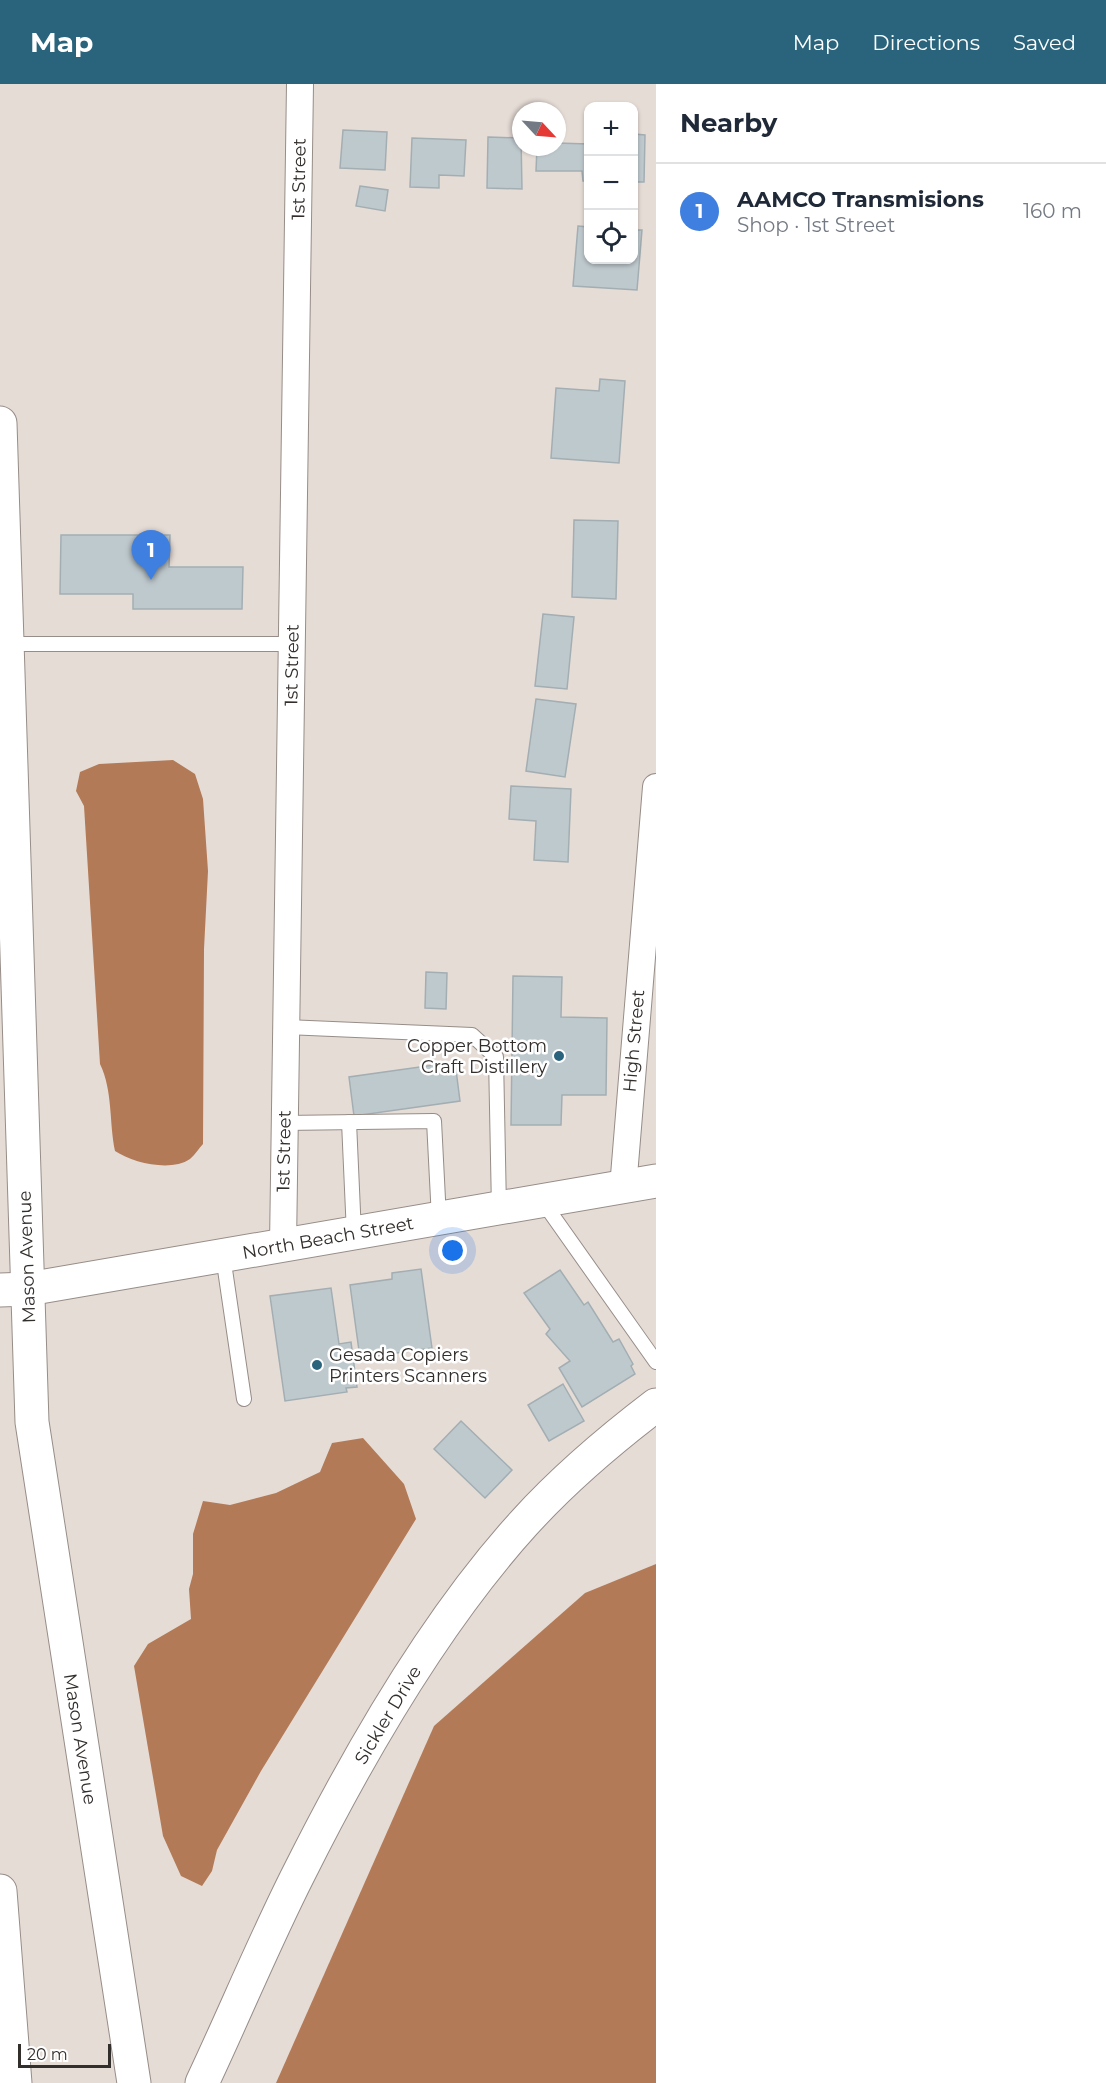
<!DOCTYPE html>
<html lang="en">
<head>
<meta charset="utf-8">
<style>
  :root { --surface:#fff; --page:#f6f6f7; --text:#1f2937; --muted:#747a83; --line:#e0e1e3; --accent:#29647c }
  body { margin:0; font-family:Montserrat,sans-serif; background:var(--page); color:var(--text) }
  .controls { position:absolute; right:18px; top:18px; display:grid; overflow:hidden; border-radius:12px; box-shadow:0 2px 4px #0004 }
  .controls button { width:54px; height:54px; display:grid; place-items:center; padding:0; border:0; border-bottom:2px solid var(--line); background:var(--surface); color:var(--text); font:30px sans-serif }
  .compass { position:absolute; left:512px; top:18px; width:54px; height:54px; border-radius:50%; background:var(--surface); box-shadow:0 2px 4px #0004; rotate:116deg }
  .scale { position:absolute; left:18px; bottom:15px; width:93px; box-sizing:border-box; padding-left:6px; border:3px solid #322e2c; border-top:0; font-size:16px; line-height:21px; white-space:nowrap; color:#322e2c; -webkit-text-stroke:4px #fff; paint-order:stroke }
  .you { position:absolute; left:453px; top:1167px; width:21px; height:21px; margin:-15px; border:4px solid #fff; border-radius:50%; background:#1a73e8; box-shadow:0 0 0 9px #1a73e833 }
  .badge { display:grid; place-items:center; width:39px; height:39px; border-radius:50%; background:var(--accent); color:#fff; font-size:20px; font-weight:700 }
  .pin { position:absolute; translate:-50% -50px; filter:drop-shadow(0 2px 3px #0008) }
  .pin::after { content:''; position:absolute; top:32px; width:21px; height:18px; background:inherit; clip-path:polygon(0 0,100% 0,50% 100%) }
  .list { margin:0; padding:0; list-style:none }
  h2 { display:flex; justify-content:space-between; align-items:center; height:78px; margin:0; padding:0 24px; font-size:26px }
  h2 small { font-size:20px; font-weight:400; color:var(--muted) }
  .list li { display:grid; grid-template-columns:39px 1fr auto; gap:18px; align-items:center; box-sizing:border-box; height:96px; padding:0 24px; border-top:2px solid var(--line) }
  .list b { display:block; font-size:22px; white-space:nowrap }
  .list p { margin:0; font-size:20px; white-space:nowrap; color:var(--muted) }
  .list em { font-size:20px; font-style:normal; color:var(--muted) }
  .icon { flex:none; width:33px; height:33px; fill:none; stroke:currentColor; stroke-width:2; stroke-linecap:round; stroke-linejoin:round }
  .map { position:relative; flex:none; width:656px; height:1999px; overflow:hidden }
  header { display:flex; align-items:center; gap:36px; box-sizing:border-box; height:84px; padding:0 30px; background:var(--accent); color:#fff }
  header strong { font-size:28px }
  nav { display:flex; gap:33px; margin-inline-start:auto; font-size:21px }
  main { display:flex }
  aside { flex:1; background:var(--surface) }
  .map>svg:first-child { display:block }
  .water { fill:#b27a57 }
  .building { fill:#bec9ce; stroke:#a3aeb3; stroke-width:1.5 }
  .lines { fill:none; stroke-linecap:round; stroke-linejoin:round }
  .lane-casing { stroke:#978d88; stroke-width:16 }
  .street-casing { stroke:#978d88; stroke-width:28 }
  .secondary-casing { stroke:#978d88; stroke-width:35 }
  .lane { stroke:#fff; stroke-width:14 }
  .street { stroke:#fff; stroke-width:26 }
  .secondary { stroke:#fff; stroke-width:33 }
  .poi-dot { fill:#29647c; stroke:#fff; stroke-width:2 }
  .labels { text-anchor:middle; stroke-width:5; stroke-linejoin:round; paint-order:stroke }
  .street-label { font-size:18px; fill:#322e2c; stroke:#fff }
  .poi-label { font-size:18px; fill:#322e2c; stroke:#fff; text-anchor:end }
</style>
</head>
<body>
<header>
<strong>Map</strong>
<nav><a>Map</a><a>Directions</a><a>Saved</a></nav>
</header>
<main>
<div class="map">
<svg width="656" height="1999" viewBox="0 0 656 1999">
  <rect width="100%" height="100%" fill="#e6dcd6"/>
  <g class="water">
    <path d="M173,676L195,690L203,715L208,787L204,865L203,1060C199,1064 195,1071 190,1075C171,1088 133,1079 115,1067C109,1038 113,1007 100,980L84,722L76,707L80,688L99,680Z"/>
    <polygon points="363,1354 404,1400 416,1435 261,1687 217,1766 212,1787 202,1802 181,1792 163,1752 134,1582 148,1560 191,1535 189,1505 193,1490 193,1450 203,1417 230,1421 276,1409 320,1388 332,1359"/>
    <polygon points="656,1480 656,1999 276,1999 434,1642 585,1509"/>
  </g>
  <g class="building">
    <polygon points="343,46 387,48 385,86 340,84"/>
    <polygon points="634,50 645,51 644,98 634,98"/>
    <polygon points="488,53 521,54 522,105 487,104"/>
    <polygon points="412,54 466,56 464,92 439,91 439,104 410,103"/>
    <polygon points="557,59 588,60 588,97 583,97 582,87 536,87 537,63 557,63"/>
    <polygon points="360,102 388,106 385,127 356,122"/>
    <polygon points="578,142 588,143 588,176 634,176 634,146 642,146 637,206 573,202"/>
    <polygon points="600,295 625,297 619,379 551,374 556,304 599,307"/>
    <polygon points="574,436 618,437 616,515 572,513"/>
    <polygon points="61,451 170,451 169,483 243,483 242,525 133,525 133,510 60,510"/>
    <polygon points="543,530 574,533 567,605 535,602"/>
    <polygon points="536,615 576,620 565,693 526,687"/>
    <polygon points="511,702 571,705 568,778 534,776 536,737 509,735"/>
    <polygon points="426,888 447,889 446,925 425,924"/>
    <polygon points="513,892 562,893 561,933 607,934 606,1011 562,1011 561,1041 511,1041"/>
    <polygon points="455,978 460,1017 354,1032 349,993"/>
    <polygon points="421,1185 432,1264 360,1274 350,1201 392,1195 392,1189"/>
    <polygon points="560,1186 584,1221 588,1218 613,1258 619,1255 633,1280 631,1282 635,1290 582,1323 559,1284 570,1277 546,1250 550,1245 524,1209"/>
    <polygon points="331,1204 339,1260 351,1258 357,1303 346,1304 347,1308 285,1317 270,1212"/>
    <polygon points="563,1300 584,1337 549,1357 528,1321"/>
    <polygon points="461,1337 512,1386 485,1414 434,1365"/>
  </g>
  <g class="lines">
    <defs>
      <g id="lane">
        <polyline points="7,560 292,560"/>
        <polyline points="286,943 472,951 496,973 499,1125"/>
        <polyline points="349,1038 354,1150"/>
        <polyline points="284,1039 434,1037 439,1135"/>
        <polyline points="543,1118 656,1278"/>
        <polyline points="223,1172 244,1315"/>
      </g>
      <g id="street">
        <polyline points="623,1104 656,703"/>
        <polyline points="283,1162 300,0"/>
      </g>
      <g id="secondary">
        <polyline points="0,339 32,1338 134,1999"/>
        <polyline points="0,1206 28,1205 656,1097"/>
        <polyline points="0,1807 15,1999"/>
        <path d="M202,1999C235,1929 264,1858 299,1789C359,1669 434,1538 524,1439C564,1395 610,1356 656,1321"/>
      </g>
    </defs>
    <use href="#lane" class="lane-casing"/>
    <use href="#street" class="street-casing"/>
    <use href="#secondary" class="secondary-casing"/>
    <use href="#lane" class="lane"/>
    <use href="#street" class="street"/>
    <use href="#secondary" class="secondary"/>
  </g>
  <g class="poi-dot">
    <circle cx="559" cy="972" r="6"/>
    <circle cx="317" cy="1281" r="6"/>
  </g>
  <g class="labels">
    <g class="street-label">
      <text transform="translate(299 95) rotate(-89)" y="6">1st Street</text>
      <text transform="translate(292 581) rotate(-89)" y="6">1st Street</text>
      <text transform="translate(634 957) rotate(-85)" y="6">High Street</text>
      <text transform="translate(284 1067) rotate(-89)" y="6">1st Street</text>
      <text transform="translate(328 1154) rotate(-10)" y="6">North Beach Street</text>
      <text transform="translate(27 1173) rotate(-92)" y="6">Mason Avenue</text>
      <text transform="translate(388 1631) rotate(-59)" y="6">Sickler Drive</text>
      <text transform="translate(80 1655) rotate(81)" y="6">Mason Avenue</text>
    </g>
    <g class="poi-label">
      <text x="547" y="968">Copper Bottom<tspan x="547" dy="21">Craft Distillery</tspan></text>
      <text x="329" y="1277" text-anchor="start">Gesada Copiers<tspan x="329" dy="21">Printers Scanners</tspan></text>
    </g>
  </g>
</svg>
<div class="controls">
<button>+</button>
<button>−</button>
<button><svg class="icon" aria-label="locate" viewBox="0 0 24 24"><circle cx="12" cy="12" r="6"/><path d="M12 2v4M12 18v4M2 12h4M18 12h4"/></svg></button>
</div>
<svg class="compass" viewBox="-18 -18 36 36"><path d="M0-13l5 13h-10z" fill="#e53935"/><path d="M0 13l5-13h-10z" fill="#747a83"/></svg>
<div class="scale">20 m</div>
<div class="you"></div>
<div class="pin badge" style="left:151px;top:496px;background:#3f7fe0">1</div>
</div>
<aside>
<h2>Nearby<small></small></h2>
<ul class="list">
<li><span class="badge" style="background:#3f7fe0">1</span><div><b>AAMCO Transmisions</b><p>Shop · 1st Street</p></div><em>160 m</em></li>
</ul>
</aside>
</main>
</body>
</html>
